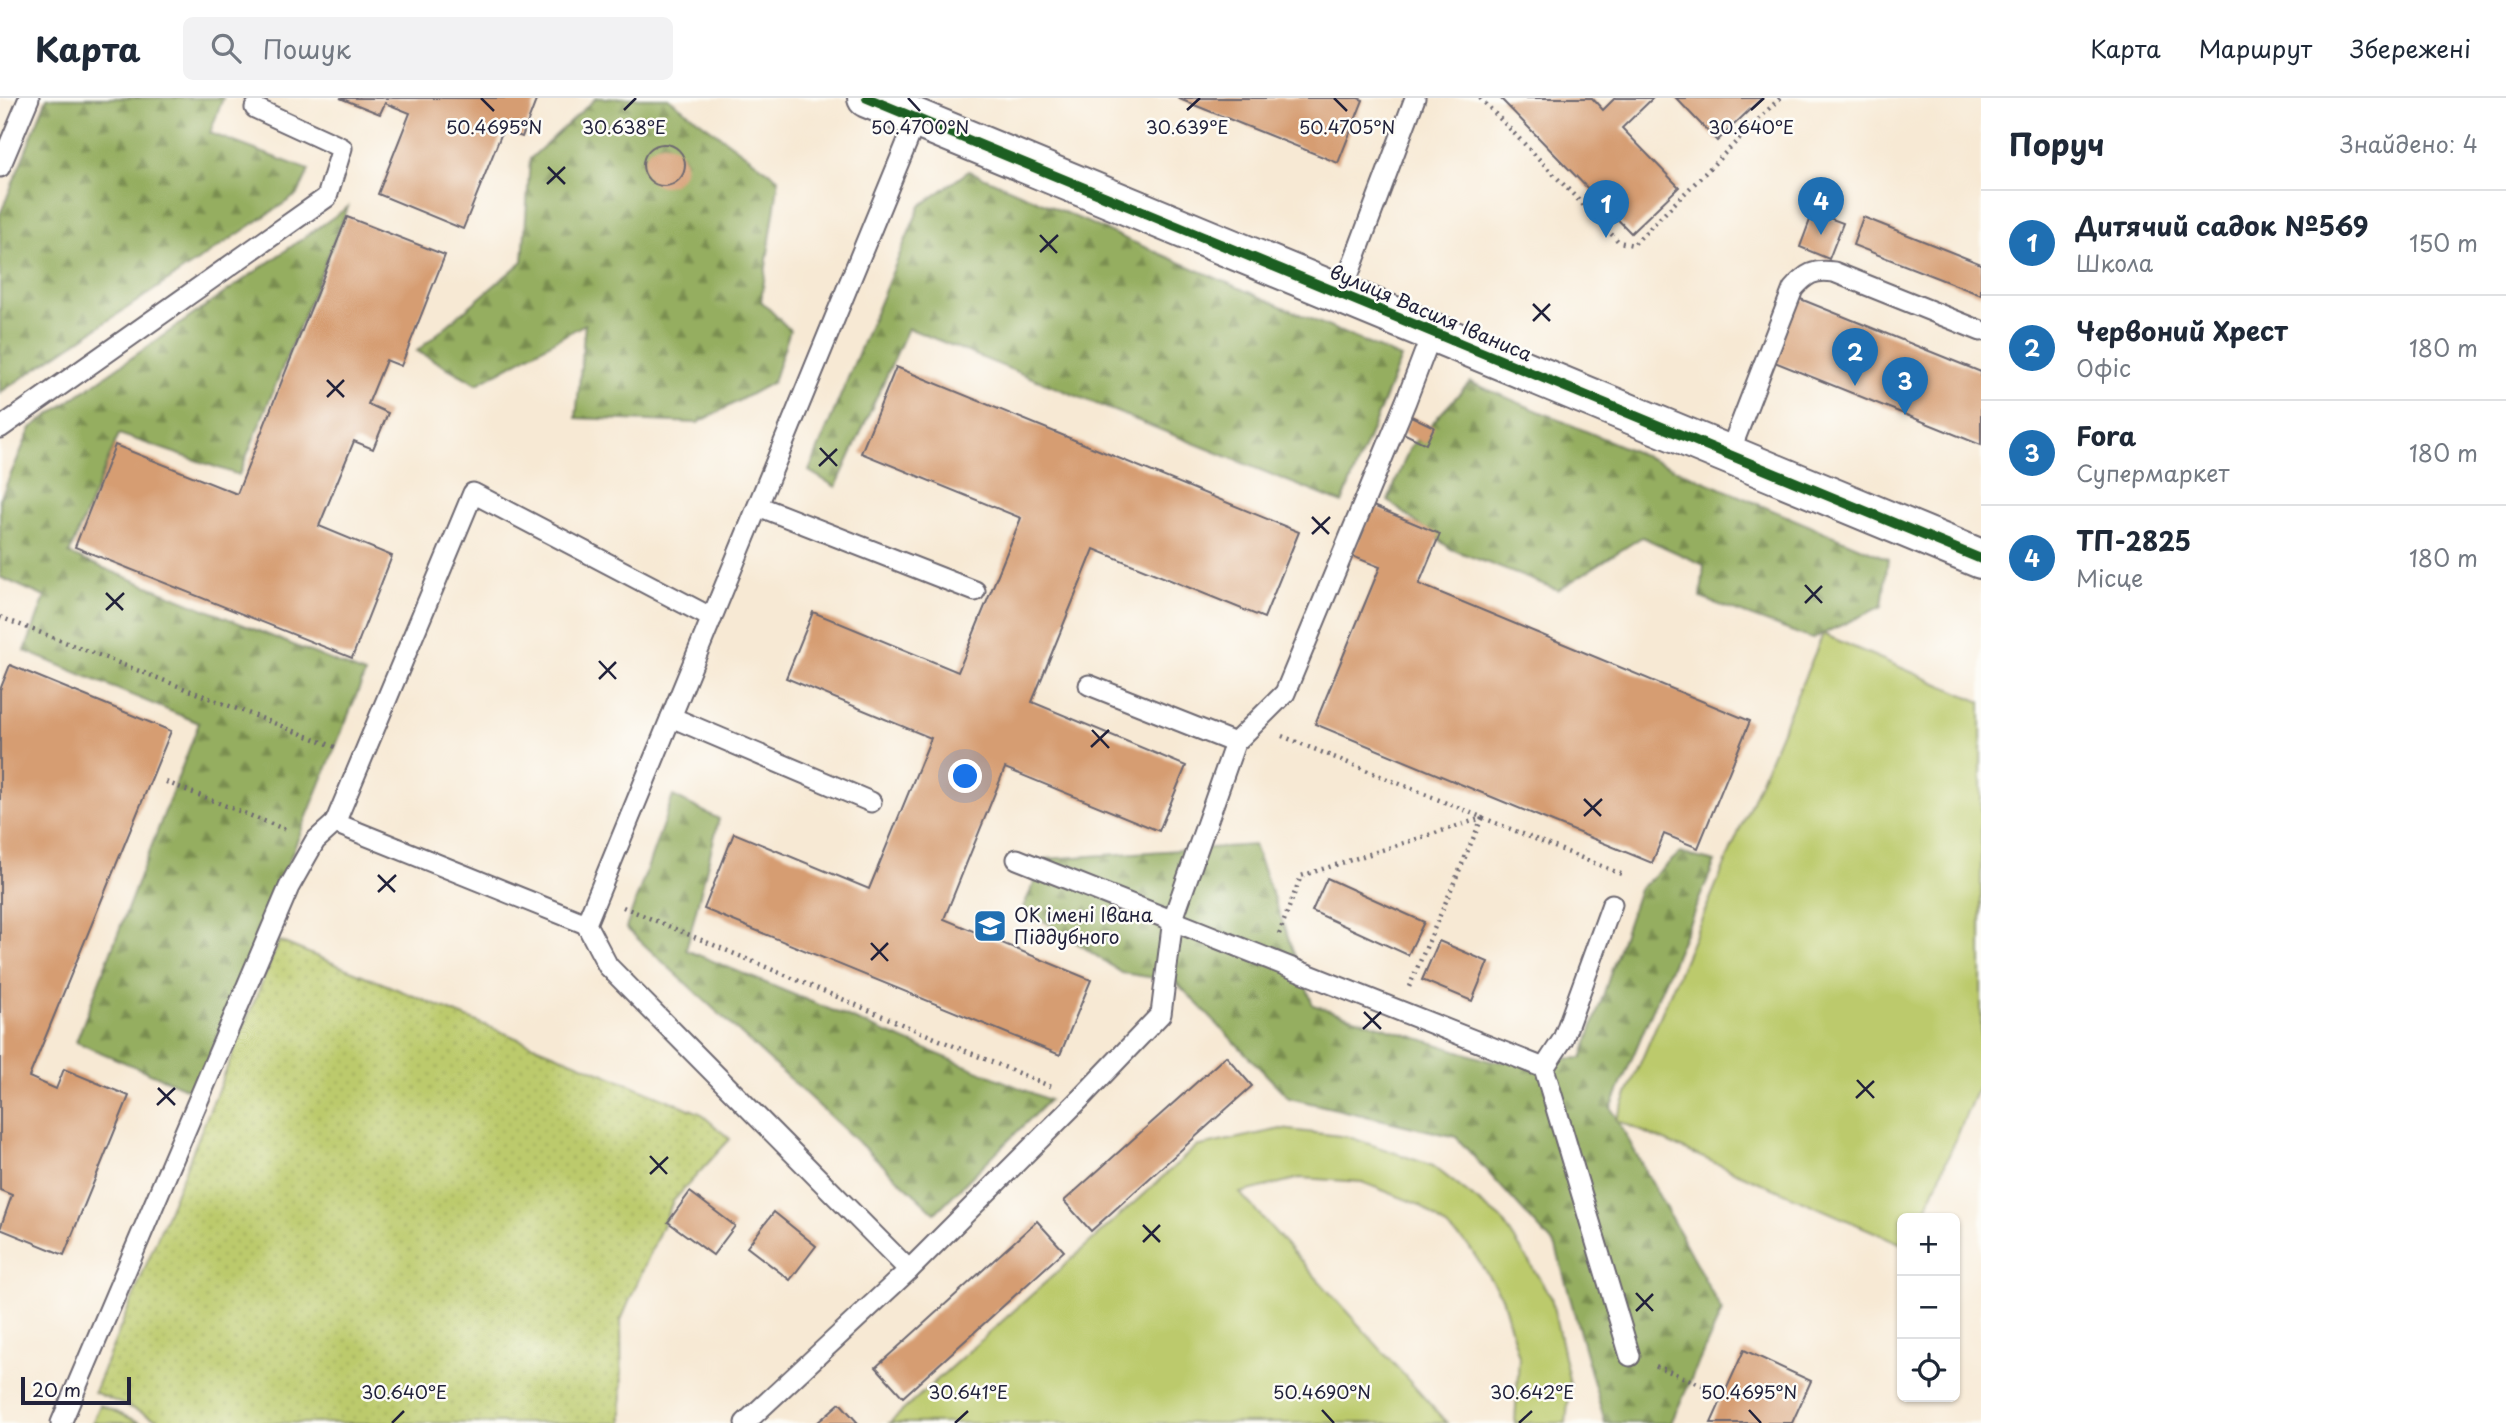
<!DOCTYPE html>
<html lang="uk">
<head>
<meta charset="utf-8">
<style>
  :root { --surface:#fff; --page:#f2f2f3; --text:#1f2937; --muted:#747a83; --line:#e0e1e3; --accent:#1f6fb2 }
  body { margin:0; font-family:"Playpen Sans",sans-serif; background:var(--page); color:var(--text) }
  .controls { position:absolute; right:21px; bottom:21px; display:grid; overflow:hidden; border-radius:10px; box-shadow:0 2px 5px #0004 }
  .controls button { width:63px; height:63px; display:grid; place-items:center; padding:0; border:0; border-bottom:2px solid var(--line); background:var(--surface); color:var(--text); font:35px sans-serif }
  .scale { position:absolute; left:21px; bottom:18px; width:110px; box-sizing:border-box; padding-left:7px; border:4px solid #22223b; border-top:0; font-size:19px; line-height:24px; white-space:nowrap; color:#22223b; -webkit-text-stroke:5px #fdfcf7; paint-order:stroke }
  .you { position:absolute; left:966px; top:679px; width:24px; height:24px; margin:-18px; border:5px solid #fff; border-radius:50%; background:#1a73e8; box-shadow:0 0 0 10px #1a73e833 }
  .badge { display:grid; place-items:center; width:46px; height:46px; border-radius:50%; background:var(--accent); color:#fff; font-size:23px; font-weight:700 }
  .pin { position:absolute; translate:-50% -58px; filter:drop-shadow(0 2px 4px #0008) }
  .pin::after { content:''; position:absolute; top:37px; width:24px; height:21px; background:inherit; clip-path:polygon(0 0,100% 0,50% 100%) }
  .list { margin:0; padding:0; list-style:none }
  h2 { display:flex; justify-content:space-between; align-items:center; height:91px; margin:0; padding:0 28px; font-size:30px }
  h2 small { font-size:23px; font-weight:400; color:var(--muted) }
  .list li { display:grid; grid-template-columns:46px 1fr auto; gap:21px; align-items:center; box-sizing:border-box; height:105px; padding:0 28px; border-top:2px solid var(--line) }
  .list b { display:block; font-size:26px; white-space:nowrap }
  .list p { margin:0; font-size:23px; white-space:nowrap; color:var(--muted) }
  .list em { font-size:23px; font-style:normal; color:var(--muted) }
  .icon { flex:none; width:38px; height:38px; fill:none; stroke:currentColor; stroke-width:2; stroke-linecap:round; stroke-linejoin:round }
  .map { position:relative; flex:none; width:1981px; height:1325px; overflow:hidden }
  header { display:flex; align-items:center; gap:42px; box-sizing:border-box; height:98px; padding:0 35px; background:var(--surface); border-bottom:2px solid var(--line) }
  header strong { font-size:33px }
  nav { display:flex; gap:38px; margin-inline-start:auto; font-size:24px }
  .search { width:490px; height:63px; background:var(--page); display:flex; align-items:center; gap:18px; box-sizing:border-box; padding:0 24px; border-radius:10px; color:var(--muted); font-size:26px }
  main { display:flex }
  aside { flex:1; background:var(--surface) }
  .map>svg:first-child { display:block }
  .grass { fill:url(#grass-dots); stroke:#6f7654; stroke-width:2 }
  .forest { fill:url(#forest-firs); stroke:#5c684e; stroke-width:2 }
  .garden { fill:#bcca6c; stroke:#6f7654; stroke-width:2 }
  .building { fill:#d69d72 }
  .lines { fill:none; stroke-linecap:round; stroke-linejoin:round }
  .lane-casing { stroke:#6d6871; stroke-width:23 }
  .street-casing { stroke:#6d6871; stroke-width:42 }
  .path { stroke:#6d6871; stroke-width:4.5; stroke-dasharray:2 5; stroke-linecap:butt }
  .lane { stroke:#fff; stroke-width:19 }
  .street { stroke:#fff; stroke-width:38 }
  .cycleway-casing { stroke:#fdfcf7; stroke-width:15 }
  .cycleway { stroke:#1b5e20; stroke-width:10 }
  .ticks { fill:none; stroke:#22223b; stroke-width:2.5 }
  .labels { text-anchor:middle; stroke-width:5; stroke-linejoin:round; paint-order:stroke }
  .street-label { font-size:19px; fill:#22223b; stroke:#fdfcf7 }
  .poi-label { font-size:19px; fill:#22223b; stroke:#fdfcf7; text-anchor:start }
  .ticks-label { font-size:18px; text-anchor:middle; fill:#22223b; stroke:#fdfcf7; stroke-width:5; stroke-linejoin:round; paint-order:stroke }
</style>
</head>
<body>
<header>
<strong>Карта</strong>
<div class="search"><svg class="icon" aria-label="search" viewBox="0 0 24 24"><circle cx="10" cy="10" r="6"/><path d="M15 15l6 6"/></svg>Пошук</div>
<nav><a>Карта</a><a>Маршрут</a><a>Збережені</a></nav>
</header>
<main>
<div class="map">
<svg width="1981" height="1325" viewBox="0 0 1981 1325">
  <defs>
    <pattern id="grass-dots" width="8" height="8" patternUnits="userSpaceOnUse" patternTransform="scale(1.75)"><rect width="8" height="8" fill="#bcca6c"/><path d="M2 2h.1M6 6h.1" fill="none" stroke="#a1ad5e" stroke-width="1.8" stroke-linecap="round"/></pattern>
    <pattern id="forest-firs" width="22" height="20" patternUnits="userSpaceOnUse" patternTransform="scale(1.75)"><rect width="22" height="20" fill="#95ae60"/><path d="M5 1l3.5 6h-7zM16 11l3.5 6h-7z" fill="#798d50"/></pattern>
  </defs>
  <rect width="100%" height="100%" fill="#fdfcf7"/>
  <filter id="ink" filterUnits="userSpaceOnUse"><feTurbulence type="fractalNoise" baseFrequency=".0143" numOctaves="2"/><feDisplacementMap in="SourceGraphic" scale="14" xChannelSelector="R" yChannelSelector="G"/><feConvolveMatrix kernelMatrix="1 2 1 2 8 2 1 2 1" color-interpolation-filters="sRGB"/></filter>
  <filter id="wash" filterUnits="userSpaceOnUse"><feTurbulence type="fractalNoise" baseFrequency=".00686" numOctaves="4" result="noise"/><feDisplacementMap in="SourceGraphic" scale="28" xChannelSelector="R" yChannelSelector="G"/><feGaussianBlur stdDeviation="1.57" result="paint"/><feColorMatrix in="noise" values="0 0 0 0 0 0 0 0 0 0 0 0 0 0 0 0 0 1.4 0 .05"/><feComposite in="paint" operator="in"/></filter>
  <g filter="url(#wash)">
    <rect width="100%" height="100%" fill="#f7e9d4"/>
    <polygon class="grass" points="279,843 700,1015 730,1041 673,1103 621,1222 622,1325 165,1325 94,1294"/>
    <g class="forest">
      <polygon points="47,0 223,0 210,35 309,72 298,96 1,294 0,297 0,117"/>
      <polygon points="596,0 668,0 779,81 761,203 790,232 773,284 698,325 576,320 585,226 477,286 417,253 523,163 530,61"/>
      <polygon points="969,73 1401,260 1342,405 908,230 836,389 809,373 920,108"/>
      <polygon points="348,109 239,377 119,336 69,456 365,576 195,994 76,944 199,625 25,553 45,499 0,479 0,401 31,330"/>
      <polygon points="1470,284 1888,461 1882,508 1812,541 1701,500 1704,467 1642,439 1558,492 1451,451 1388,403 1410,349"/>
      <polygon points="673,698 719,721 686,852 1049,1002 935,1115 626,830"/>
      <polygon points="1254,747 1313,907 1490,963 1582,960 1639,791 1680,755 1715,764 1611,1010 1722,1213 1671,1325 1605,1325 1556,1149 1456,1039 1289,1000 1175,883 1122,875 1023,809 1046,761"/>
    </g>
    <g class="garden">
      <polygon points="1823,536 1981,604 1981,982 1922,1120 1902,1120 1902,1146 1616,1022"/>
      <polygon points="1281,1031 1349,1039 1433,1068 1503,1123 1551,1199 1570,1286 1566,1325 1515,1325 1519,1259 1502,1199 1468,1147 1420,1107 1362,1084 1300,1080 1240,1095 1447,1325 889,1325 1196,1049"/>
      <polygon points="100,1307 141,1325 92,1325"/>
    </g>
    <g id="blocks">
      <g class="building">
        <polygon points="340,0 537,0 522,39 503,32 463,131 378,96 410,15 385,5 380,16"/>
        <polygon points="1177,0 1358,0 1363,2 1338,65"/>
        <polygon points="1500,0 1592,0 1603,12 1615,0 1653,0 1622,30 1679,89 1631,135"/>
        <polygon points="1676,0 1762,0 1717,43"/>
        <circle cx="664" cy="67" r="21"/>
        <polygon points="1813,114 1843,125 1829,161 1800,149"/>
        <polygon points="347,119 445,157 401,268 386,262 368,306 388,315 373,351 354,343 319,428 392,458 352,560 75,449 115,347 237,396"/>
        <polygon points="1863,119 1981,166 1981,197 1853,147"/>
        <polygon points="1798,200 1981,274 1981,347 1772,263"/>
        <polygon points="896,269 1299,434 1264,520 1094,451 1032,604 1186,668 1159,733 1005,670 944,821 1091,882 1060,957 704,811 734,735 869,791 931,640 786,580 813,514 958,574 1021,420 861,355"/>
        <polygon points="1411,318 1434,329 1426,346 1403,335"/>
        <polygon points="1373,408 1440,436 1419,486 1750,623 1698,750 1664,736 1652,765 1315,626 1380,469 1352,458"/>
        <polygon points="10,567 171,633 29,979 56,991 64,971 129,998 64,1157 0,1131 12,1097 0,1092 0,592"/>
        <polygon points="1327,780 1424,824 1408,857 1312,813"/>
        <polygon points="1439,843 1488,864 1472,903 1422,882"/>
        <polygon points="1226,958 1252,988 1091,1133 1064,1103"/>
        <polygon points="690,1094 735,1128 713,1157 668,1124"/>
        <polygon points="774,1114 816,1148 790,1182 747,1149"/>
        <polygon points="1037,1123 1064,1153 903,1299 876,1269"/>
        <polygon points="1744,1252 1811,1283 1792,1325 1711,1325"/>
        <polygon points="840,1305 858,1325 817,1325"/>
      </g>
    </g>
  </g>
  <g filter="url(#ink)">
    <use href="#blocks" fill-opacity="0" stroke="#6d6871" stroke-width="2"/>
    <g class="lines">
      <defs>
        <g id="lane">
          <polyline points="0,69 29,0"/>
          <polyline points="1341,197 1415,0"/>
          <polyline points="0,330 327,99 342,50 255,10"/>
          <path d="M1729,356L1793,191C1806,176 1814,171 1834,174L1981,233"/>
          <polyline points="758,408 975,493"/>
          <polyline points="1089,587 1235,645"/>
          <polyline points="671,619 871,704"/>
          <polyline points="335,725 473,395 712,520"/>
          <polyline points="1017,761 1544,970 1630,1258"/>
          <polyline points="1544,970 1563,941 1612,806"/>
          <polyline points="909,1172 608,868 586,826 917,20"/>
          <polyline points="61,1325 289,789 315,743 335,725 586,826"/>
          <polyline points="745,1325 909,1172 1080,1001 1161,916 1173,821 1235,645 1285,595 1406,303 1432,235"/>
        </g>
        <polyline id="street" points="867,0 1981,461"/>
      </defs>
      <use href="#lane" class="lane-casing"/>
      <use href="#street" class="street-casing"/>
      <g class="path">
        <polyline points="1480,0 1619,144 1633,147 1780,0"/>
        <polyline points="0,519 338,650"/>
        <polyline points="1282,638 1621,776"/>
        <polyline points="166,684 289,733"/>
        <polyline points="623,809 1054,990"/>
        <polyline points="1279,836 1301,778 1482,720 1409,889"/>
        <polyline points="1656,1268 1717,1293"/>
      </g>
      <use href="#lane" class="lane"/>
      <use href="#street" class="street"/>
      <defs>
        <polyline id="cycleway" points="867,0 1981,461"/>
      </defs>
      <use href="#cycleway" class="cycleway-casing"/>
      <use href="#cycleway" class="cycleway"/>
    </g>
  </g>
  <path class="ticks" d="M481,0L494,13M908,0L920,13M1334,0L1347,13M624,12L636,0M1187,12L1200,0M1751,12L1764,0M548,69L565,86M547,86L565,69M1040,137L1057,155M1040,154L1058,137M1533,206L1550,223M1533,223L1550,206M327,282L344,299M327,299L344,282M820,350L837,368M819,368L837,351M1312,419L1329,436M1312,436L1330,419M1805,487L1822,505M106,495L123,512M1805,505L1822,488M106,512L124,495M599,563L616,581M599,581L616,564M1092,632L1109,650M1091,649L1109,632M1584,701L1601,718M1584,718L1602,701M378,777L395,794M378,794L396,777M871,845L888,863M871,862L888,845M1364,914L1381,931M1363,931L1381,914M1857,982L1874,1000M158,990L175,1007M1856,1000L1874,983M157,1007L175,990M650,1058L667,1076M650,1076L668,1059M1143,1127L1160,1144M1143,1144L1160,1127M1636,1195L1653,1213M1636,1213L1653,1196M1322,1312L1334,1325M1749,1312L1761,1325M392,1325L404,1313M955,1325L968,1313M1519,1325L1532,1313"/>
  <defs>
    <symbol id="university-square" viewBox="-11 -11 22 22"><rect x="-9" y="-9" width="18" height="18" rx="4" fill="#1f6fb2" stroke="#fdfcf7"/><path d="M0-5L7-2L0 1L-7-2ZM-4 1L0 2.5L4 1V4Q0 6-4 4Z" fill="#fff"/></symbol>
  </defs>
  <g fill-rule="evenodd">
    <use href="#university-square" x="971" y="809" width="38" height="38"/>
  </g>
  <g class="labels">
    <g class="street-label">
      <text transform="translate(1431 215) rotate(23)" y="7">вулиця Василя Іваниса</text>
    </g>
    <g class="poi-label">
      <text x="1014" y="824">ОК імені Івана<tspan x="1014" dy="22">Піддубного</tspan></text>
    </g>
  </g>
  <g class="ticks-label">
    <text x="624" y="36">30.638°E</text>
    <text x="1187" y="36">30.639°E</text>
    <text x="1751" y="36">30.640°E</text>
    <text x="920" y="36">50.4700°N</text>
    <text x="494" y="36">50.4695°N</text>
    <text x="1347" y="36">50.4705°N</text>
    <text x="1322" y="1301">50.4690°N</text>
    <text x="1749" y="1301">50.4695°N</text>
    <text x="404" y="1301">30.640°E</text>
    <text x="968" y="1301">30.641°E</text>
    <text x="1532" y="1301">30.642°E</text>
  </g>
</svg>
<div class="controls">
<button>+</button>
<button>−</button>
<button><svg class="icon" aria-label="locate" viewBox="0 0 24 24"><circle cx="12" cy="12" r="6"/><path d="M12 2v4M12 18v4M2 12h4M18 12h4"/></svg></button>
</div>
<div class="scale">20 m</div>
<div class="you"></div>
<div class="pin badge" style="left:1606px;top:140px">1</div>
<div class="pin badge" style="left:1855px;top:288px">2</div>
<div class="pin badge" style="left:1905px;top:317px">3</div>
<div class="pin badge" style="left:1821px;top:137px">4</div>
</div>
<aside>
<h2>Поруч<small>Знайдено: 4</small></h2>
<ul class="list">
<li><span class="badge">1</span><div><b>Дитячий садок №569</b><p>Школа</p></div><em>150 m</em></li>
<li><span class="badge">2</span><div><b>Червоний Хрест</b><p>Офіс</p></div><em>180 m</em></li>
<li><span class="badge">3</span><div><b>Fora</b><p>Супермаркет</p></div><em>180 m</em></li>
<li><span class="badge">4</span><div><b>ТП-2825</b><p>Місце</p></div><em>180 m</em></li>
</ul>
</aside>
</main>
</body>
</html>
